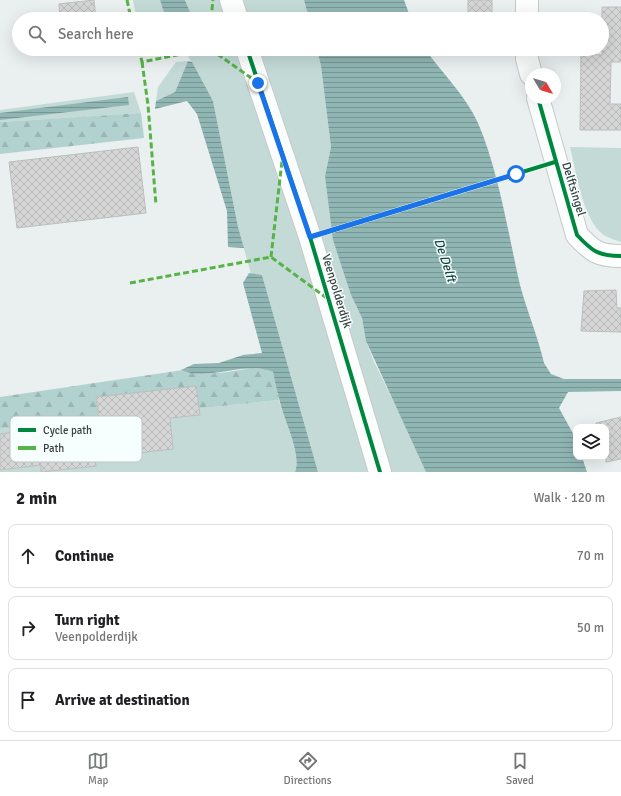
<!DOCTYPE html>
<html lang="en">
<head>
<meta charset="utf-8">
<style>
  :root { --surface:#fff; --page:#f2f2f2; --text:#202124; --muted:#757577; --line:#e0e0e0; --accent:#787c7c }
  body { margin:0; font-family:Signika,sans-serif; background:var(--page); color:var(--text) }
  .controls { position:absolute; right:12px; bottom:12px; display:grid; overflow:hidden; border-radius:8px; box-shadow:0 4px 16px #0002 }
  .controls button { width:36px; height:36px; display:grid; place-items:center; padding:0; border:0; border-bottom:1px solid var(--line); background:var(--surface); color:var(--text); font:20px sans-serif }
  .compass { position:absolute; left:525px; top:68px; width:36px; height:36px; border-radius:50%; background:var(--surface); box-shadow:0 4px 16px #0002; rotate:128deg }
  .stop { position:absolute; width:12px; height:12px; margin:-9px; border:3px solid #1a73e8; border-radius:50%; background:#fff }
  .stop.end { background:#1a73e8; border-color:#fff; box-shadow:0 1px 4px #0008 }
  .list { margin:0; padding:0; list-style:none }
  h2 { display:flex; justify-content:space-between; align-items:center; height:52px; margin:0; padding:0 16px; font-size:17px }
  h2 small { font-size:13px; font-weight:400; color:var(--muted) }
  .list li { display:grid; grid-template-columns:26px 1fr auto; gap:12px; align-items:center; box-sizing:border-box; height:64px; margin:0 8px 8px; padding:0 8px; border:1px solid var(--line); border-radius:8px }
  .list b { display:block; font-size:15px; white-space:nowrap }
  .list p { margin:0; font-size:13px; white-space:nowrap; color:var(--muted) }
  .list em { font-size:13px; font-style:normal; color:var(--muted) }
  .icon { flex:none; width:22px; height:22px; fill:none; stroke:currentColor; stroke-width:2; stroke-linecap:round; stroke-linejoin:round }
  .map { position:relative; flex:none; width:621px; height:472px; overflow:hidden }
  .search { position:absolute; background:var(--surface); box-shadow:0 4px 16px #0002; left:12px; right:12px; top:12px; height:44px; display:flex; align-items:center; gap:10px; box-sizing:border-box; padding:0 14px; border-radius:22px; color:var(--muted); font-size:15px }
  .sheet { height:268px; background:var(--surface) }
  nav { display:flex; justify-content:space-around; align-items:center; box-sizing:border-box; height:56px; border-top:1px solid var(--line); background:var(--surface); font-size:11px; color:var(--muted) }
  nav a { display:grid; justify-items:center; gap:2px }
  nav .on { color:var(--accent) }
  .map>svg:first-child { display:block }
  .grass { fill:#c3dad7 }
  .forest { fill:url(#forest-firs) }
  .water { fill:url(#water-rules) }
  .building { fill:url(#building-cross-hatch); stroke:#bdbebe }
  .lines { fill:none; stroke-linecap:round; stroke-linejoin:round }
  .street-casing { stroke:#c6caca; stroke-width:24 }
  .street { stroke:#fcfdfd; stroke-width:22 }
  .quiet { stroke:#56b347; stroke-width:3; stroke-dasharray:6 3; stroke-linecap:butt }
  .cycleway-casing { stroke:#f6fffe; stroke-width:6 }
  .cycleway { stroke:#00873e; stroke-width:4 }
  .route { stroke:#1a73e8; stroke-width:5 }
  .labels { text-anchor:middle; stroke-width:3; stroke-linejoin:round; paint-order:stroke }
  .street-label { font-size:12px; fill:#3a3e3e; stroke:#f6fffe }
  .water-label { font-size:13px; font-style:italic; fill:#114340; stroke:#f6fffe }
  .key { fill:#f6fffe; stroke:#bec5c4; stroke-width:1 }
  .key-label { font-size:11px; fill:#3a3e3e }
</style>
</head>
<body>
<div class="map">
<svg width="621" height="472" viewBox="0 0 621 472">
  <defs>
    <pattern id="forest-firs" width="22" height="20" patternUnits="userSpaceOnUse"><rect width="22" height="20" fill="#b2d2d0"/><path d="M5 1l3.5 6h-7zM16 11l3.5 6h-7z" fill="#9ab5b4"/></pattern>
    <pattern id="water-rules" width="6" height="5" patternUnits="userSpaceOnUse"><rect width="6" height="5" fill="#90b6b4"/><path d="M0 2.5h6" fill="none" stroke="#779594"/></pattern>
    <pattern id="building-cross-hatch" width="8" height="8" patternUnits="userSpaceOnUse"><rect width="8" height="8" fill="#d6d6d6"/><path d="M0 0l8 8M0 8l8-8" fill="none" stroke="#b8b9b9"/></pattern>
  </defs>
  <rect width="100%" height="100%" fill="#eaefef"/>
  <g class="grass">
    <polygon points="133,0 160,0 166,19 137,19"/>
    <polygon points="185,0 225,0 232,19 193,19"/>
    <polygon points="237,0 304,0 309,19 244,19"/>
    <polygon points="184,49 241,49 337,363 368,472 318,472 262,275 251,274 238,227 213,101"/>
    <polygon points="254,49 317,49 321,66 331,147 325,176 351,295 362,318 366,341 374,362 411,436 426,472 387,472"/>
    <polygon points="188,61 175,92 156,101 158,87 176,62"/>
    <polygon points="134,92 141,113 0,122 0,110"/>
    <path d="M570,147L621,148V242C616,240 608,238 604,235C583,221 576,171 570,147Z"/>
    <path d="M279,400C283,417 302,456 295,472H0V429Z"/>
  </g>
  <g class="forest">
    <polygon points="141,113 144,138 0,154 0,122"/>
    <path d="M252,368L266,369L273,372L279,400L0,429V397L183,370C201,378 233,371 252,368Z"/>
  </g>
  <g class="water">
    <polygon points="160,0 185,0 193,19 166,19"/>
    <polygon points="304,0 404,0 411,19 309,19"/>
    <path d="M317,49H425C442,73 466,96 478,123C499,172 508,233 520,285C527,311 538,337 544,363L551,374L564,379H621V391L568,392L559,408L576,439V457H582L587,472H426L366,341L362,318L351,295L333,240L325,176L331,147L321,66Z"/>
    <polygon points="188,61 192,62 213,101 238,227 244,248 228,247 227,211 197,114 187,101 155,109 156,101 175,92"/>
    <polygon points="128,97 129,105 0,120 0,113"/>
    <path d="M249,273L262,275L318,472H295C302,455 284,420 280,402C277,392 275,382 273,372C245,360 210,382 181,370L194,364L219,363L243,355L262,353L243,283Z"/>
  </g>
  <g class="building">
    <polygon points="94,0 96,19 60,19 59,4"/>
    <rect x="468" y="0" width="24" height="19"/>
    <polygon points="602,7 621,7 621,62 611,62 610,104 621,104 621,130 580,130 581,54 602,55"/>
    <polygon points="138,147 146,213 17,228 9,162"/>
    <polygon points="616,290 617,308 621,308 621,332 581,331 584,291"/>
    <polygon points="196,386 200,415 170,418 173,449 95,458 96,466 41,472 41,465 0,470 0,434 29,430 28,426 99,418 96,397"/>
    <polygon points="621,417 621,459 606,462 606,427 597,427 596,423"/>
  </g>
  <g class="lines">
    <defs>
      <g id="street">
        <polyline points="231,0 237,19"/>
        <polyline points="527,0 527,19"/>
        <polyline points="247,49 310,237 380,472"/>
        <polyline points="527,49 527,59 531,74"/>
        <path d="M538,98L577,235C592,251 598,256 621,256"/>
      </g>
    </defs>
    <use href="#street" class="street-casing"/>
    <use href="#street" class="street"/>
    <g class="quiet">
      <polyline points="127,0 131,19"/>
      <polyline points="211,19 213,0"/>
      <polyline points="139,49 142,62 207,49"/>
      <polyline points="210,49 257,82"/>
      <polyline points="142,62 148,105 156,205"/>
      <polyline points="271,257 282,161"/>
      <polyline points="130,283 271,257 328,299"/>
    </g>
    <defs>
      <g id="cycleway">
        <polyline points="247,49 310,237 380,472"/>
        <path d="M538,98L577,235C592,251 598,256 621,256"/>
        <polyline points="310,237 555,162"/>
      </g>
    </defs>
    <use href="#cycleway" class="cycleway-casing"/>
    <use href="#cycleway" class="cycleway"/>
  </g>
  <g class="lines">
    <polyline class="route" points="258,83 310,237 516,174"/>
  </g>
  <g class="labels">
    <g class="street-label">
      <text transform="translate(574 189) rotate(73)" y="4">Delftsingel</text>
      <text transform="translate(337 291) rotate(73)" y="4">Veenpolderdijk</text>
    </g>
    <g class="water-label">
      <text transform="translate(446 260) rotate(72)" y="5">De Delft</text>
    </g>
  </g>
  <rect x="10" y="416" width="132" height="46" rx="6" class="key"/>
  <rect x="18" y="428" width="18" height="4" fill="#00873e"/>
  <rect x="18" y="446" width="18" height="4" fill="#56b347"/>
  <g class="key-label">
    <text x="43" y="434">Cycle path</text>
    <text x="43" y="452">Path</text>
  </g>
</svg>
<div class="controls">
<button><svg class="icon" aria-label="layers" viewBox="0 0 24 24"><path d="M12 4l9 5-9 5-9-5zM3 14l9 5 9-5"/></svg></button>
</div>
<svg class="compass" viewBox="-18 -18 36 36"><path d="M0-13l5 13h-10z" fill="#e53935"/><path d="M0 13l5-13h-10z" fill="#757577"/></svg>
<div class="stop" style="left:516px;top:174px"></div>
<div class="stop end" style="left:258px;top:83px"></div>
<div class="search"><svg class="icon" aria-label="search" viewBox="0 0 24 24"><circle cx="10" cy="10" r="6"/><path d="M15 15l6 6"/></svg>Search here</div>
</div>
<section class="sheet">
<h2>2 min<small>Walk · 120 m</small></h2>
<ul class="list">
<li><svg class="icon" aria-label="ahead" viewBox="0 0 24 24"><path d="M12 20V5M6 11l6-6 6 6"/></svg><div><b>Continue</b></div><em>70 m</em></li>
<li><svg class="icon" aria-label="right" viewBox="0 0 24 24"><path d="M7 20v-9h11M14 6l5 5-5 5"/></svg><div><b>Turn right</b><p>Veenpolderdijk</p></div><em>50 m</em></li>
<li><svg class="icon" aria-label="arrive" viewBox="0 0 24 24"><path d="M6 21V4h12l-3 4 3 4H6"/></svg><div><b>Arrive at destination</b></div></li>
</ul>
</section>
<nav>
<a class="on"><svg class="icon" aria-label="map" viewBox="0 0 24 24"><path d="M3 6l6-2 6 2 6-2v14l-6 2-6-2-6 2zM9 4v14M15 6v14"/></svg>Map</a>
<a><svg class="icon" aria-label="directions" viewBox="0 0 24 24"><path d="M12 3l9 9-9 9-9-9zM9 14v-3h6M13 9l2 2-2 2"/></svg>Directions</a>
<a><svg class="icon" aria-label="saved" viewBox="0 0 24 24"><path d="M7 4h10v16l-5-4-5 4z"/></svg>Saved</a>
</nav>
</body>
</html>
